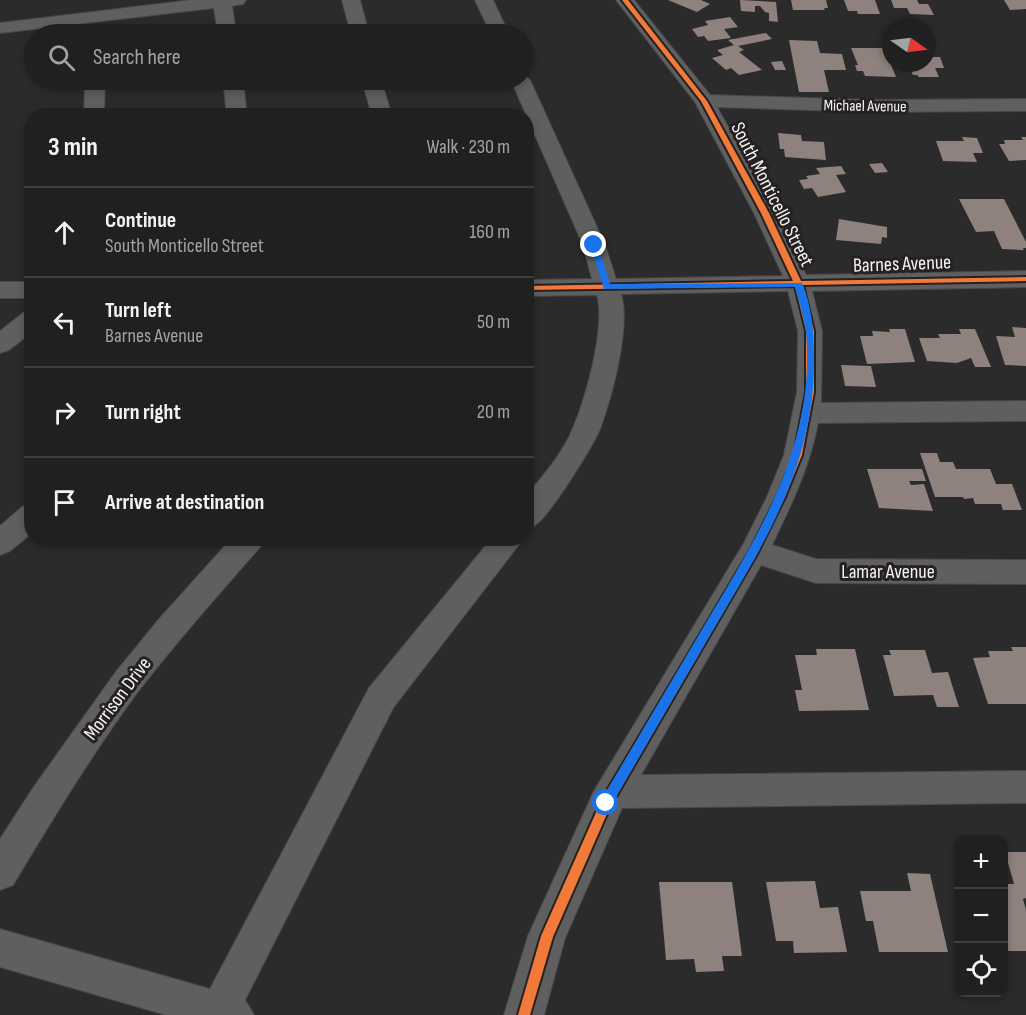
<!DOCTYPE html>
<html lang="en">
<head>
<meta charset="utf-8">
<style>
  :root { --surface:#212020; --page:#2d2d2d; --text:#f1f3f6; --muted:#a2a3a5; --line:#3e3e3e }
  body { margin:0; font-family:"Sofia Sans Condensed",sans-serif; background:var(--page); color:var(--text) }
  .controls { position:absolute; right:18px; bottom:18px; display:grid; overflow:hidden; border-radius:12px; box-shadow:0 3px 9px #0003 }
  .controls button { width:54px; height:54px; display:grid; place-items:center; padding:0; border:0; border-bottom:2px solid var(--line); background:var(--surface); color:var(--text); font:30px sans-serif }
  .compass { position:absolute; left:882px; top:18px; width:54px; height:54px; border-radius:50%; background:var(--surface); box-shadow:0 3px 9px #0003; rotate:104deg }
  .stop { position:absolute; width:18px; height:18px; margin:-14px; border:4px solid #1a73e8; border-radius:50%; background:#fff }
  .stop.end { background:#1a73e8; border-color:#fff; box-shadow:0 2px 6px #0008 }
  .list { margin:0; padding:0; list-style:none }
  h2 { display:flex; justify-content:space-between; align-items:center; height:78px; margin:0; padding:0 24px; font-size:26px }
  h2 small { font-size:20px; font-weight:400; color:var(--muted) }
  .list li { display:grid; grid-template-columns:39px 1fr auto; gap:18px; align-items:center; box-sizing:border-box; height:90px; padding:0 24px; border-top:2px solid var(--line) }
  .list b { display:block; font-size:22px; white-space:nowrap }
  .list p { margin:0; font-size:20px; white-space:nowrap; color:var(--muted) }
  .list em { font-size:20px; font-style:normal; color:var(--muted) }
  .icon { flex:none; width:33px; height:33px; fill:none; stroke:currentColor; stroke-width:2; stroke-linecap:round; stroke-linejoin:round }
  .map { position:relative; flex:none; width:1026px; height:1015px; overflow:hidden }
  .search { position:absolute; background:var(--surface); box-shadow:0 3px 9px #0003; left:24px; top:24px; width:510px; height:66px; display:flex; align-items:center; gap:15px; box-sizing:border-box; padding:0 21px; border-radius:33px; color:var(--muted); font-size:22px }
  .panel { position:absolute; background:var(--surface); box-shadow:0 3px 9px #0003; left:24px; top:108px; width:510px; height:438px; border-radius:24px }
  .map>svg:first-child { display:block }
  .building { fill:#8e817e }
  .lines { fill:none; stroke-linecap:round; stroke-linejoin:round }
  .minor-casing { stroke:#484747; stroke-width:2 }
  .minor { fill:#5f5f5f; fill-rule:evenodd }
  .cycleway-casing { stroke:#242120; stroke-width:4 }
  .cycleway { fill:#f17a3a; fill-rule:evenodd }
  .route { fill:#1a73e8 }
  .labels { text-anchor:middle; stroke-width:6; stroke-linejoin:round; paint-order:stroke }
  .far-street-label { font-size:16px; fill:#f6f3f3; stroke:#242120 }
  .street-label { font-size:20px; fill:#f6f3f3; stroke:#242120 }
</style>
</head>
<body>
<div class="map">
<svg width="1026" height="1015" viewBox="0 0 1026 1015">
  <rect width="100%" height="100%" fill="#2c2b2b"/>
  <g class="building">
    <polygon points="668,0 701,0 710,4 697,12"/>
    <polygon points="740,0 776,2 778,22 769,21 769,13 765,12 760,6 755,6 755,12 741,11"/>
    <polygon points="791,0 826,0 828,8 824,8 825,10 793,10"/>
    <polygon points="844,0 875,0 880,14 858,14 857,11 848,11"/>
    <polygon points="891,0 917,0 919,4 928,4 934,15 910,14 907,8 894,8"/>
    <polygon points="1004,0 1026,0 1026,9 1010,10"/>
    <polygon points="730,17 738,27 724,29 731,38 708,41 704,36 698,37 692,29 708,25 705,21"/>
    <polygon points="766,33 772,39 738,46 744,50 739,52 762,70 739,75 731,68 726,70 712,58 723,55 717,50 734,45 728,40"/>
    <polygon points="789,40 817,41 820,53 842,54 846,70 824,70 829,92 799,92"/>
    <polygon points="851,48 884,48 896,77 865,76 863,71 857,71 855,65 858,65"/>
    <polygon points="927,57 940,57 944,68 935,68 939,77 919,77 917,75 913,75 907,63 927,63"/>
    <polygon points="782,61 786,70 775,70 771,62"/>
    <polygon points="778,133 801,135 802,141 824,142 826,160 785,157 784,149 780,149"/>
    <polygon points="962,137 977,138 983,153 973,153 977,162 943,161 936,141 964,141"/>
    <polygon points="1021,137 1026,137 1026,160 1009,161 999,144 1005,144 1004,140 1023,140"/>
    <polygon points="882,163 888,172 875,173 869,164"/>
    <polygon points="841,166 846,174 836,175 846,192 818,197 812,188 804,189 799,180 808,179 806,176 820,174 816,168"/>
    <polygon points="959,199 1004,199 1026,242 1026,248 1023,248 1024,250 1002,249 994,231 976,232"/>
    <polygon points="839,219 887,227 887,238 882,237 881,244 836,240"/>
    <polygon points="1012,327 1026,328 1026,366 1005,365 996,336 1015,337"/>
    <polygon points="889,329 905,329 915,362 867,364 860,336 873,336 872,331 890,332"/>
    <polygon points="959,329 975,329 991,367 975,367 971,358 957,363 927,361 919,338 940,338 938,334 961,334"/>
    <polygon points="841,365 871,366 876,387 845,386"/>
    <polygon points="920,453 937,453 940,462 953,462 956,469 990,469 996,484 1012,484 1022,510 1003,510 1001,504 975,504 973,498 964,499 963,497 935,497"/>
    <polygon points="867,469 922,469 926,481 909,481 911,485 924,484 933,511 879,508"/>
    <polygon points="1011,647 1026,647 1026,704 988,704 973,658 990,657 988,651 1013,651"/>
    <polygon points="816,649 855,649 869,710 799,711 795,690 802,690 795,655 817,655"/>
    <polygon points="889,650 925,650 932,673 948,672 959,707 937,707 933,695 894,696 883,655 891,655"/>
    <polygon points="1005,852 1026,852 1026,898 1023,899 1026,910 1026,951 1004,951 1004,884 1014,884"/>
    <polygon points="907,873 930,874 948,952 879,952 873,921 866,921 860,891 911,891"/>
    <polygon points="815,881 820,908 838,907 847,952 794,953 793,941 776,941 766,882"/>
    <polygon points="659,882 732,882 742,956 722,956 724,971 696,972 694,959 666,960"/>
  </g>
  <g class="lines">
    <defs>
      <g id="minor">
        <polygon points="192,0 246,0 243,4 232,6 236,34 218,34 214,8 0,33 0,23"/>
        <polygon points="342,0 360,0 369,34 351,34"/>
        <polygon points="475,0 493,0 509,34 491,34"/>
        <path d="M616,0H634L710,95L871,100L1026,99V111L871,112L717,107L776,213L806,275L1026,271V287L812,291L822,331L821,403L1026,401V421L818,423C809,469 792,503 772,545L816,559L1026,560V584L816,583L761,565L641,775L1026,771V803L622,808L565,938L544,1015H504L528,936L594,791L744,543L767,497L784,455L797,392L798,331L788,291L621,294C631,326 612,397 600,429C593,446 549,517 535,525C533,527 529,527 526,528V496C543,476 563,453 573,428C586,398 606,326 597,295L526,296V280L592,279L583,245L511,80H524V75L530,80L605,245L616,279L783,276L754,213L695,102Z"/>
        <polygon points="85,80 105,80 104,116 84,116"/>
        <polygon points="223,80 243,80 247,116 227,116"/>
        <polygon points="362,80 381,80 392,116 372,116"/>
        <rect x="0" y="282" width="32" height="16"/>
        <polygon points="32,311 32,332 9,350 0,353 0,331 23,313"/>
        <polygon points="32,504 32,533 10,551 0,555 0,526 22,507"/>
        <path d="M232,538H265L261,546C219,594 176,642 137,693C92,754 52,820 13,885L0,890V839L33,788L115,673L160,618Z"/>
        <polygon points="492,538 524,538 393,708 245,1000 254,1015 166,1015 0,967 0,929 210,989 369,688"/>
      </g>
    </defs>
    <use href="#minor" class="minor-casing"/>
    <use href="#minor" class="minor"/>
    <defs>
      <polygon id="cycleway" points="622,0 628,0 707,101 769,213 801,281 1026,277 1026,281 803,285 814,331 814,392 802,455 785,497 757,554 610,807 553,937 530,1015 518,1015 541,936 602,799 751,549 777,497 794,455 806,392 806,331 795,286 526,290 526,286 793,281 761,213 701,101"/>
    </defs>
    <use href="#cycleway" class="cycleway-casing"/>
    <use href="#cycleway" class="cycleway"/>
  </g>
  <path class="route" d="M594,242L598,245L610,284L802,283C812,306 814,333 814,358C815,470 760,549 706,642C674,697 642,752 610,807L606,808L602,807V799C636,741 670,684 704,626C759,534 816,444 806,332C804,317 799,302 795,287L604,289L590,245Z"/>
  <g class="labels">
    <g class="far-street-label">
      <text transform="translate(865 105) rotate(1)" y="6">Michael Avenue</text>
    </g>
    <g class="street-label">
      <text transform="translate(773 194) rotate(63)" y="7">South Monticello Street</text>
      <text transform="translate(902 263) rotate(-2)" y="7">Barnes Avenue</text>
      <text x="888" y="578">Lamar Avenue</text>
      <text transform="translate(117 698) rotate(-53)" y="7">Morrison Drive</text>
    </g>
  </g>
</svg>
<div class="controls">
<button>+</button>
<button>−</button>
<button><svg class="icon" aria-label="locate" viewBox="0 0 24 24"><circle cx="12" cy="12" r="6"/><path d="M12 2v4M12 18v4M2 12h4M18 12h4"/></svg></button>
</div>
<svg class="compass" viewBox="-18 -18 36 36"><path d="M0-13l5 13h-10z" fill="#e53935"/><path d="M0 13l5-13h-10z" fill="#a2a3a5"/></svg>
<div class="stop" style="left:606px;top:803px"></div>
<div class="stop end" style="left:594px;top:245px"></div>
<div class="search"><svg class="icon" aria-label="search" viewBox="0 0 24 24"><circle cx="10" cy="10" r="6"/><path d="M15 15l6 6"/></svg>Search here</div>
<section class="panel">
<h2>3 min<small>Walk · 230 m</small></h2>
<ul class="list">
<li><svg class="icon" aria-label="ahead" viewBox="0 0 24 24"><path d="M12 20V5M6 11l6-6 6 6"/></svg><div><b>Continue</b><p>South Monticello Street</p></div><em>160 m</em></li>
<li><svg class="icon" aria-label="left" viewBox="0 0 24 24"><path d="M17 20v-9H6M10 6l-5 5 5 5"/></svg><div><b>Turn left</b><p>Barnes Avenue</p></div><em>50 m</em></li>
<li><svg class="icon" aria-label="right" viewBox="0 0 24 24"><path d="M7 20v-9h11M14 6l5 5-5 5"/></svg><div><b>Turn right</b></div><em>20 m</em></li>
<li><svg class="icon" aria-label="arrive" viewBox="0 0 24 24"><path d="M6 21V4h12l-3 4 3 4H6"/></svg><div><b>Arrive at destination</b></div></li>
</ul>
</section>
</div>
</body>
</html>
